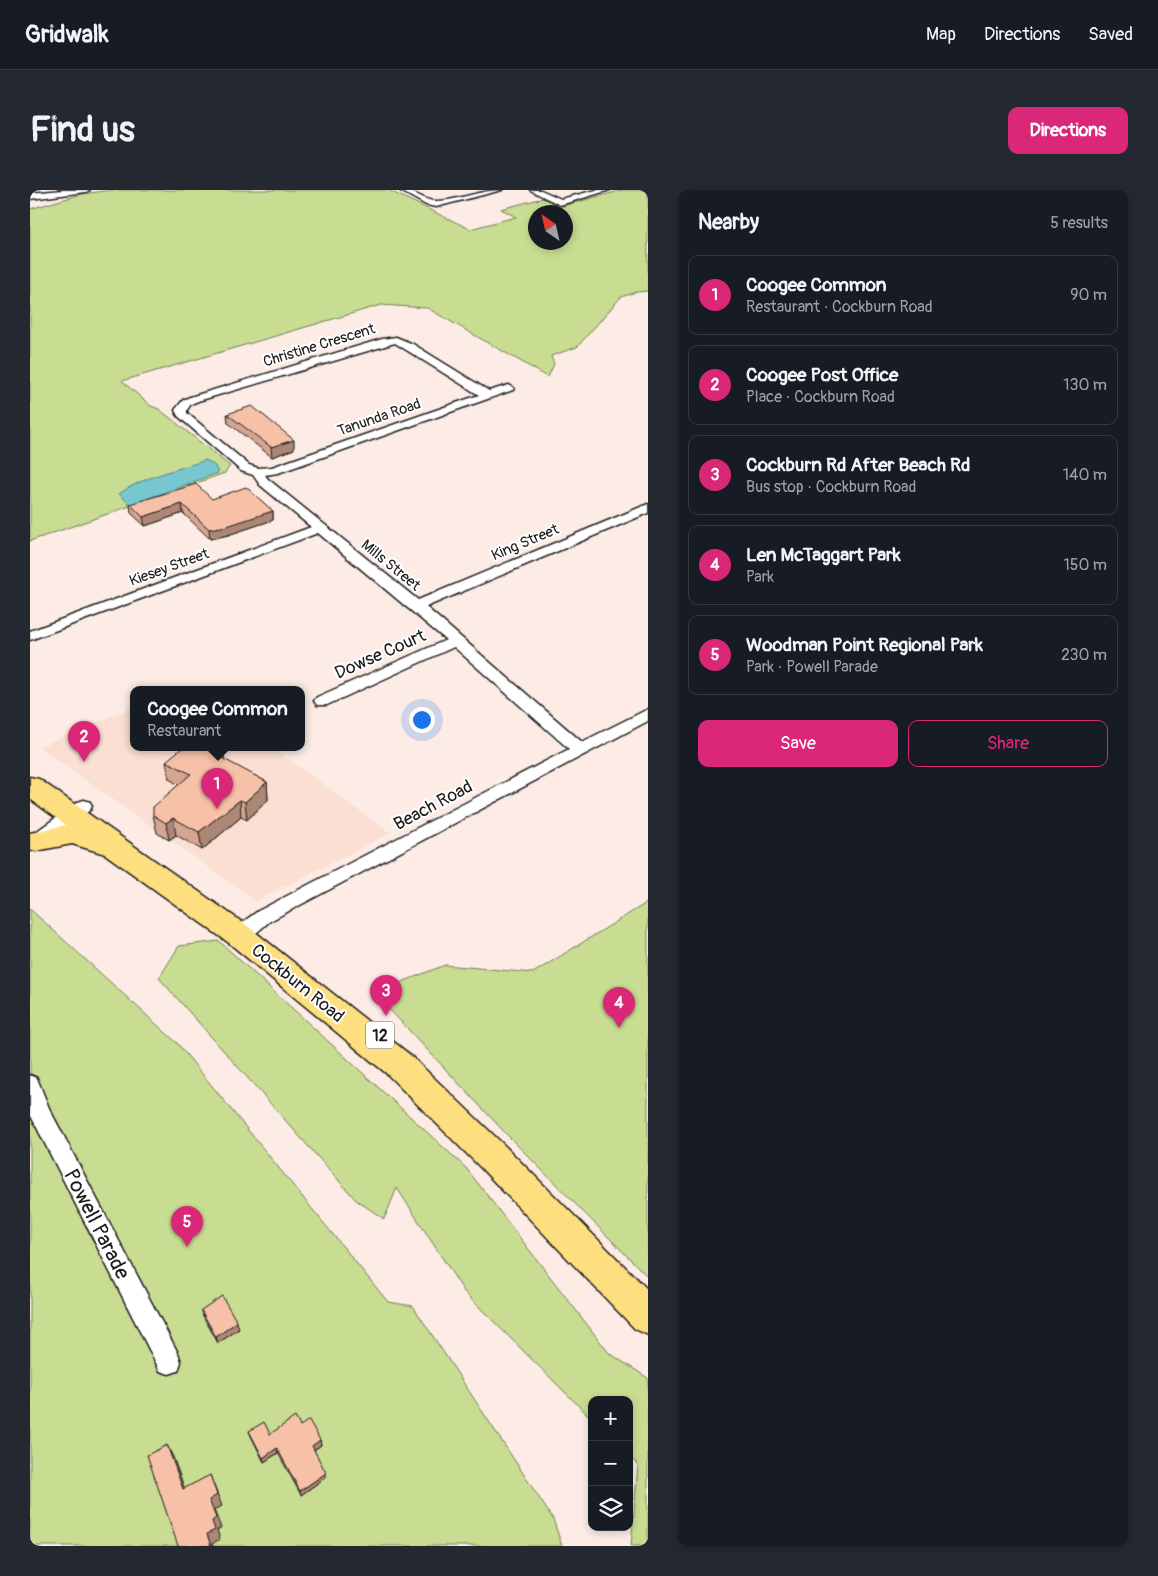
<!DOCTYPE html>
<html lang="en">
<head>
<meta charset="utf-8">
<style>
  :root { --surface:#171b24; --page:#242831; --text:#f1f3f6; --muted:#9ea1a6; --line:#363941; --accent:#db2777 }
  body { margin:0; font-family:Pangolin,sans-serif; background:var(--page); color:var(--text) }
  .controls { position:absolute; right:15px; bottom:15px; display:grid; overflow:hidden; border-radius:10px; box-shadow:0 2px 8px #0003 }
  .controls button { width:45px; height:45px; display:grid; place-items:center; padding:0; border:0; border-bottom:1px solid var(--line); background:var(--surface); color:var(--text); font:25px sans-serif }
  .compass { position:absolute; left:498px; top:15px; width:45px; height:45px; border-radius:50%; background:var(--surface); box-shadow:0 2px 8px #0003; rotate:326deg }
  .you { position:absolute; left:391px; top:529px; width:18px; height:18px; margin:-12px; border:4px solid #fff; border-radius:50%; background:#1a73e8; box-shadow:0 0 0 8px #1a73e833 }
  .badge { display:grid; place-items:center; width:32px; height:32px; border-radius:50%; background:var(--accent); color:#fff; font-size:16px; font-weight:700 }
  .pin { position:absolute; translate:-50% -41px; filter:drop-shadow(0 1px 2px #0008) }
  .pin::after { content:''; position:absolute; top:26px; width:18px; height:15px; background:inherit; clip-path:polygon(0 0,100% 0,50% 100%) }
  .popup { position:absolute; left:100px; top:496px; width:175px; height:65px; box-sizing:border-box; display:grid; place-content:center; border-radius:10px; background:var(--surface); filter:drop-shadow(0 1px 4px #0005); font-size:16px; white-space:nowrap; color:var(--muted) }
  .popup b { font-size:19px; color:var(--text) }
  .popup::after { content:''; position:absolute; left:50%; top:100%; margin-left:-10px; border:10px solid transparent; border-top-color:var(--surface) }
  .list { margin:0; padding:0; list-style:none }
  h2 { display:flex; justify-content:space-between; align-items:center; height:65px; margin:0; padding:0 20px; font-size:21px }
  h2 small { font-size:16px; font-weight:400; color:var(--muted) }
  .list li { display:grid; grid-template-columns:32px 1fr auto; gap:15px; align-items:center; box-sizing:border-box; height:80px; margin:0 10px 10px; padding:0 10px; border:1px solid var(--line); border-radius:10px }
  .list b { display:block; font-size:19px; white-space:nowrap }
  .list p { margin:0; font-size:16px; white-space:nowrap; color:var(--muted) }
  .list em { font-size:16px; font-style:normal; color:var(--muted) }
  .actions { display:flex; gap:10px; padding:15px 20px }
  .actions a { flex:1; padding:11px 0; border:1px solid var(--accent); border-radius:10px; text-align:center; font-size:18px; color:var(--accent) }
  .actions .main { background:var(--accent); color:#fff }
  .icon { flex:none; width:28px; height:28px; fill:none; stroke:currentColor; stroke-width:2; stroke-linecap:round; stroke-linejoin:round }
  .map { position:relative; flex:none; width:618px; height:1356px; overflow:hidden; border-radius:10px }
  header { display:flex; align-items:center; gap:30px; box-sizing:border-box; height:70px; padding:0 25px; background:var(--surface); border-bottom:1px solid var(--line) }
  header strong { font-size:24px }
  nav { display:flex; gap:28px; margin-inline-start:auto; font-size:18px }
  .intro { display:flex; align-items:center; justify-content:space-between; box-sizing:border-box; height:120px; padding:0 30px }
  h1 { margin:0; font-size:35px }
  .button { padding:12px 22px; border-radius:10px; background:var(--accent); color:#fff; font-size:18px; font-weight:700 }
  main { display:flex; gap:30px; padding:0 30px }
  aside { flex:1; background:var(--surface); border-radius:10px; box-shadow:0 2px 8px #0003 }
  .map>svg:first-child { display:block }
  .built { fill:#fadfd2 }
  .green { fill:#c8dd92; stroke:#727c57; fill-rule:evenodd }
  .water { fill:#77c7d0; stroke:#538388 }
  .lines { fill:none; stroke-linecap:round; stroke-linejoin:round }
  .street-casing { stroke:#1c1c1c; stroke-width:3 }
  .primary-casing { stroke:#1c1c1c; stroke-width:3 }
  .street { fill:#fff; fill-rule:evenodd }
  .primary { fill:#fedf80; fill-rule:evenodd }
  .wall { fill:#d4a690; stroke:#1c1c1c }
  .shaded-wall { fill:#ac8775; stroke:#1c1c1c }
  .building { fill:#f6c1a7; stroke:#1c1c1c }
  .labels { text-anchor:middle; stroke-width:4; stroke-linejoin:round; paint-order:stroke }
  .far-street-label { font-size:15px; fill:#1c1c1c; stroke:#fff }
  .shield { fill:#fff; stroke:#606060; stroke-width:1 }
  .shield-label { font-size:16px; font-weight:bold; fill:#1c1c1c }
  .street-label { font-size:18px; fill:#1c1c1c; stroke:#fff }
  .near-street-label { font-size:21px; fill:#1c1c1c; stroke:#fff }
</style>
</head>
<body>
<header>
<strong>Gridwalk</strong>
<nav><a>Map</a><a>Directions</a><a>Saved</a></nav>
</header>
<div class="intro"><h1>Find us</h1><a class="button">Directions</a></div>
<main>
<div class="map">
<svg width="618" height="1356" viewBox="0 0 618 1356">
  <rect width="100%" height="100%" fill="#fcece5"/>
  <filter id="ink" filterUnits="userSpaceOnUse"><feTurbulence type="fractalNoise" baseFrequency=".02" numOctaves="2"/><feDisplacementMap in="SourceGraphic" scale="10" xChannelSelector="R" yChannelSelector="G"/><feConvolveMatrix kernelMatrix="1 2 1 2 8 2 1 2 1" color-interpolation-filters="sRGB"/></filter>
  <g filter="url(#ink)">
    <polygon class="built" points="103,517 103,558 243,558 360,643 226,711 9,557"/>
    <g class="green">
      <path d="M82,0H358L440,39L486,27L471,19L513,8L532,16L593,0H618V101L606,102L591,107L547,157L521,166L524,174L518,187L397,118L351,115L92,191L121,216L129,219L200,276L195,283L0,351V19L52,4ZM506,22H536V52H506Z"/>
      <polygon points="618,712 618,1087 481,949 344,803 415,775 503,783"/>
      <polygon points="0,719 147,853 358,1112 383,1116 523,1329 532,1356 0,1356"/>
      <polygon points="189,751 436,978 579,1163 618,1188 618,1356 601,1356 608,1275 599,1266 599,1210 562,1210 562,1229 435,1103 367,998 354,1029 326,1010 129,788 149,756"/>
    </g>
    <path class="water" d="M176,270L185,276L188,283L100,315L89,304C111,287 150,279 176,270Z"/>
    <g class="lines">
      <defs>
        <g id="street">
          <polygon points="33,0 60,0 56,2 0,9 0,3"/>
          <path d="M369,0C385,0 395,12 406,11C428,11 448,0 472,0L406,17L396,15Z"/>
          <polygon points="500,0 511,0 531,9 566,0 580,0 530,15"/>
          <path d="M366,147L383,154L459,201L479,195L484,198L483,200L248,283L235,285L238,289L388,410L618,314V323L396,417L552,552L618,519V531L240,731C230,739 217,755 202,750L200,745L202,740L228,721L539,559L424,457L297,515H287L284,511L287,507L416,450L288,343L0,450V441L281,337L230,295L223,285L211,281L148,226L145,220L153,210L160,207L352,149ZM365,153L449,205L242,277L228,278L219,275L157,223V220L161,214L168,211Z"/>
          <polygon points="54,610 60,612 62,616 60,620 6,660 0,661 0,646 48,612"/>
          <polygon points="0,885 7,888 19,918 148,1163 151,1172 148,1181 139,1184 130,1181 2,928 0,924"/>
        </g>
        <polygon id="primary" points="0,587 9,589 219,737 379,864 475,956 618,1100 618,1145 605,1139 451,978 357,884 199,753 75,664 42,654 6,661 0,659 0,643 36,635 0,609"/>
      </defs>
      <use href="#street" class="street-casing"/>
      <use href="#primary" class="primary-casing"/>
      <use href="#street" class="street"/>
      <use href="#primary" class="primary"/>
    </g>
    <g class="wall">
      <polygon points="197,224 264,259 242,267 198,233"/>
      <polygon points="182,309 243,321 243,330 198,345 180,349 153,323 115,336 101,323 100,314"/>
      <polygon points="194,570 237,592 238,610 217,630 211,627 172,660 146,645 139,650 127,643 123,625 149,595 139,589 136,571"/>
      <polygon points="171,1120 209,1139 188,1153 173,1126"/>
      <polygon points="270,1236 290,1250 291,1255 284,1260 296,1287 271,1305 248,1263 234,1272 221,1246 219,1241 240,1244"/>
    </g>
    <g class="shaded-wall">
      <polygon points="264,250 264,259 242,267 241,257"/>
      <polygon points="152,314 153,323 115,336 113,327"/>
      <polygon points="243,321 243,330 198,345 180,349 179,339"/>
      <polygon points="194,564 196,582 190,567"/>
      <polygon points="237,592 238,610 217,630 215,612"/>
      <polygon points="210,610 211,627 172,660 169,642"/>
      <polygon points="143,628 146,645 139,650 136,633"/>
      <polygon points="207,1132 209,1139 188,1153 186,1147"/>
      <polygon points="290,1250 291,1255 282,1261 282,1256"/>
      <polygon points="137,1255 143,1267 159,1310 153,1299"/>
      <polygon points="247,1258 248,1263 234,1272 233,1268"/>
      <polygon points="296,1283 296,1287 271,1305 270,1301"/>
      <polygon points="180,1285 192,1316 184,1320 191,1338 187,1340 190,1349 182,1354 183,1356 181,1356 177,1344 182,1331 179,1310"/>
    </g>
    <g class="building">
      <polygon points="222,216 264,250 241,257 197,224"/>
      <polygon points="166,294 182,309 216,297 243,321 197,336 179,339 152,314 113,327 100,314"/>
      <polygon points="152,558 182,558 194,564 190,567 237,592 215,612 210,610 169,642 143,628 136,633 123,625 123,617 161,584 136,571"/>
      <polygon points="192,1106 207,1132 186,1147 171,1120"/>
      <polygon points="265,1227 270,1236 279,1230 290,1250 282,1256 296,1283 270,1301 247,1258 233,1268 219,1241 234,1232 240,1244"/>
      <polygon points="137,1255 153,1299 180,1285 187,1305 179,1310 186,1328 182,1331 185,1340 177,1344 181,1356 148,1356 117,1265"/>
    </g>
  </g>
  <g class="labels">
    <g class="far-street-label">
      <text transform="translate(289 155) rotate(-17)" y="5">Christine Crescent</text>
      <text transform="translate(349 227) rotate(-19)" y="5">Tanunda Road</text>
      <text transform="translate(495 352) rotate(-23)" y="5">King Street</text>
      <text transform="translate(361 375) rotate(39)" y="5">Mills Street</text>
      <text transform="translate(139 377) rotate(-20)" y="5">Kiesey Street</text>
    </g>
    <rect class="shield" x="336" y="831.5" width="28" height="27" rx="4"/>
    <g class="shield-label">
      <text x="350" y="851">12</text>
    </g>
    <g class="street-label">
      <text transform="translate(350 464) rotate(-24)" y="6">Dowse Court</text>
      <text transform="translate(403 615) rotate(-28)" y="6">Beach Road</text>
      <text transform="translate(268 793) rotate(39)" y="6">Cockburn Road</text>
    </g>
    <g class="near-street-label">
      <text transform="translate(67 1034) rotate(63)" y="7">Powell Parade</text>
    </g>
  </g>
</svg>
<div class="controls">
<button>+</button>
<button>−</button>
<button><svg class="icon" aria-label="layers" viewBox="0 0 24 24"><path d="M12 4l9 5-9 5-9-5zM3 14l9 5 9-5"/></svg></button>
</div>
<svg class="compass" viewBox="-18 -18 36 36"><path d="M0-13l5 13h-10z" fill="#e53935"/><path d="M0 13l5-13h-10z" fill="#9ea1a6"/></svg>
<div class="you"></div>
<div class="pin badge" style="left:187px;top:619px">1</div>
<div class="popup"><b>Coogee Common</b>Restaurant</div>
<div class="pin badge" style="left:54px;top:572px">2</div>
<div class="pin badge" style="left:356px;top:826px">3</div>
<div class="pin badge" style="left:589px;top:838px">4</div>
<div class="pin badge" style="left:157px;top:1057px">5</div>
</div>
<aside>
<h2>Nearby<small>5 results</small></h2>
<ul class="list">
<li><span class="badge">1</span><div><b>Coogee Common</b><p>Restaurant · Cockburn Road</p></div><em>90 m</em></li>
<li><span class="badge">2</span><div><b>Coogee Post Office</b><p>Place · Cockburn Road</p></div><em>130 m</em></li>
<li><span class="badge">3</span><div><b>Cockburn Rd After Beach Rd</b><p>Bus stop · Cockburn Road</p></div><em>140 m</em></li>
<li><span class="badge">4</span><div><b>Len McTaggart Park</b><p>Park</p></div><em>150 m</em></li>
<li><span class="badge">5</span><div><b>Woodman Point Regional Park</b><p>Park · Powell Parade</p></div><em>230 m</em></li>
</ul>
<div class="actions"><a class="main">Save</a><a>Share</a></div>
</aside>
</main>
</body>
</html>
